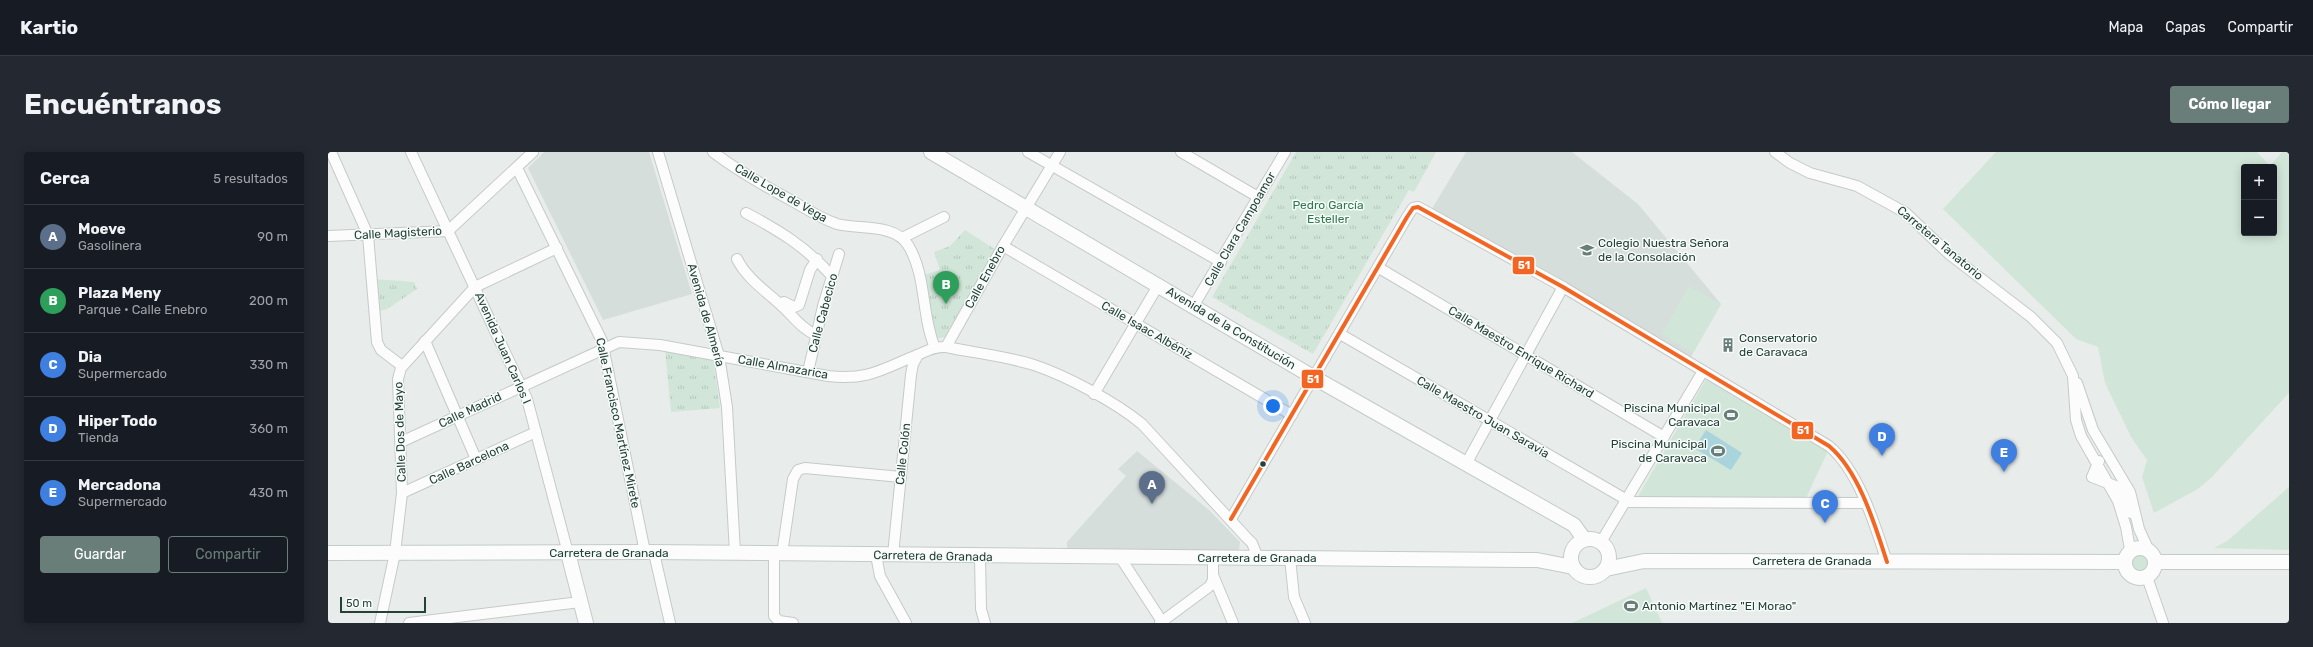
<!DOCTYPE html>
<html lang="es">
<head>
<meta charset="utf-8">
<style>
  :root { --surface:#171b24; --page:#242831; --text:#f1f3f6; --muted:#9ea1a6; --line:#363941; --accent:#697e78 }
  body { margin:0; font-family:Rubik,sans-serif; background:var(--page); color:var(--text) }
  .controls { position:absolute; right:12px; top:12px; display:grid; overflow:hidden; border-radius:4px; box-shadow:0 2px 10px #0003 }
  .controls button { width:36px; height:36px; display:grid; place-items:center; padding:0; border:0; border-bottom:1px solid var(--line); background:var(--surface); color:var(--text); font:20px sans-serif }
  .scale { position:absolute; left:12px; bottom:10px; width:86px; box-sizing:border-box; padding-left:4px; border:2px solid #24423a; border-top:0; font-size:11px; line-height:14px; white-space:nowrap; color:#24423a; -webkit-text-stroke:3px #f7fbf9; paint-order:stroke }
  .you { position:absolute; left:945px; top:254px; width:14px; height:14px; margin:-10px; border:3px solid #fff; border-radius:50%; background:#1a73e8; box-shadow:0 0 0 6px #1a73e833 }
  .badge { display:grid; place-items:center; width:26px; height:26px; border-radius:50%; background:var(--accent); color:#fff; font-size:13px; font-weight:700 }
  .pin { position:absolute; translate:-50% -33px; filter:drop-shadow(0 1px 2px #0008) }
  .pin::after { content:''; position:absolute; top:21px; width:14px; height:12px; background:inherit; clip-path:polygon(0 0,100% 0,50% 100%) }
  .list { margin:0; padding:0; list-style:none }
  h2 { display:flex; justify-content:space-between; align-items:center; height:52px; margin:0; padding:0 16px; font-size:17px }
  h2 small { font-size:13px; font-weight:400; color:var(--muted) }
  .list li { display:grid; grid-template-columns:26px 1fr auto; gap:12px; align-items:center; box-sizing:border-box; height:64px; padding:0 16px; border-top:1px solid var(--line) }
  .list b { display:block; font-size:15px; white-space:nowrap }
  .list p { margin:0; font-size:13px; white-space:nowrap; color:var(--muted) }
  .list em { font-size:13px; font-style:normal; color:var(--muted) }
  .actions { display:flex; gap:8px; padding:12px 16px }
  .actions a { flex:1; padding:9px 0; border:1px solid var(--accent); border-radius:4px; text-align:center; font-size:14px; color:var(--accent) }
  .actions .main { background:var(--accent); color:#fff }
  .map { position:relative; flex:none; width:1961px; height:471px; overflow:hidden; border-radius:4px }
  header { display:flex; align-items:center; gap:24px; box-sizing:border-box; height:56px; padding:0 20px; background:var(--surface); border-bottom:1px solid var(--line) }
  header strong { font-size:19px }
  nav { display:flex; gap:22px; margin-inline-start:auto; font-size:14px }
  .intro { display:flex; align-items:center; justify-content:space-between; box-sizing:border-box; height:96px; padding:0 24px }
  h1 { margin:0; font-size:28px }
  .button { padding:10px 18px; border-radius:4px; background:var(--accent); color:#fff; font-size:14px; font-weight:700 }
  main { display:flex; gap:24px; padding:0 24px }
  aside { flex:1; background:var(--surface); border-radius:4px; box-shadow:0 2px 10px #0003 }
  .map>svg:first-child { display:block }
  .built { fill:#d6dedb }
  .grass { fill:#d1e6d8; fill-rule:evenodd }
  .park { fill:url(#park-tufts) }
  .water { fill:#a9d4db }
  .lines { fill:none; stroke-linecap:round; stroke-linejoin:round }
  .street-casing { stroke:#c5cac8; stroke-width:12 }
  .secondary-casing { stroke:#c3cbc8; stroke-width:16 }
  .street { stroke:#fcfcfc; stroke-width:10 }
  .secondary { stroke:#fcfcfc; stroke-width:14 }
  .bus-1-casing { stroke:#f7fbf9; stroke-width:7 }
  .bus-1 { stroke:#f26522; stroke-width:4 }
  .bus-dot { fill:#24423a; stroke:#f7fbf9; stroke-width:1.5 }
  .labels { text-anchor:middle; stroke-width:3; stroke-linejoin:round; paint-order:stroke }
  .street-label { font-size:12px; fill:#24423a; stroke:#f7fbf9 }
  .park-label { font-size:12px; fill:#2d7a4b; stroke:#f7fbf9 }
  .poi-label { font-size:12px; fill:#24423a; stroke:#f7fbf9; text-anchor:start }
  .line-badge { stroke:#f7fbf9; stroke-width:1.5 }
  .badge-label { font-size:11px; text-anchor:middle; font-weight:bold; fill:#fff }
</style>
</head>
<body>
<header>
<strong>Kartio</strong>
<nav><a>Mapa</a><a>Capas</a><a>Compartir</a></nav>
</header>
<div class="intro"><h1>Encuéntranos</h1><a class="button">Cómo llegar</a></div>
<main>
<aside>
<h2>Cerca<small>5 resultados</small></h2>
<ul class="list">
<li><span class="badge" style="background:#5c6f8a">A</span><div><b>Moeve</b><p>Gasolinera</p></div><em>90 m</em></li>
<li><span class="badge" style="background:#2e9e5b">B</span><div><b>Plaza Meny</b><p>Parque · Calle Enebro</p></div><em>200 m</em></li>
<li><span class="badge" style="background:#3f7fe0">C</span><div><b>Dia</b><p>Supermercado</p></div><em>330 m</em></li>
<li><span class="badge" style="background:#3f7fe0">D</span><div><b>Hiper Todo</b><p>Tienda</p></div><em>360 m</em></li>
<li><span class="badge" style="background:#3f7fe0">E</span><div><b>Mercadona</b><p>Supermercado</p></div><em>430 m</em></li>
</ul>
<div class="actions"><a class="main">Guardar</a><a>Compartir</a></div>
</aside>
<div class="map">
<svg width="1961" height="471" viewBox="0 0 1961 471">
  <defs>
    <pattern id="park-tufts" width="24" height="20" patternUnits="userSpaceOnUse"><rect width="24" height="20" fill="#d1e6d8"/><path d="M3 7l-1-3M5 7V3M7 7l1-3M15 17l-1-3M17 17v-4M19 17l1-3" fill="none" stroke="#b3c6ba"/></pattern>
  </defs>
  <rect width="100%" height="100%" fill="#e8edeb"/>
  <g class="built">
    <polygon points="216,0 321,0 364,142 275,168 200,16"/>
    <polygon points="1138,0 1244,0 1310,52 1393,152 1360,210 1102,60"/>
    <polygon points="809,299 881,358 912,390 911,399 739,399 739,390 798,324 790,317"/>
  </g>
  <g class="grass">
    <path d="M1668,0H1929L1942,14L1954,0H1961V241L1884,325L1870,337L1826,361L1814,325L1819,308L1803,285L1777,231L1770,195L1748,187L1615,57ZM1916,15H1946V81H1916Z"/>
    <polygon points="1361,134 1393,152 1365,201 1334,182"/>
    <polygon points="1381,222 1502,295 1478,346 1309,346"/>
    <polygon points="1961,335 1961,398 1886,396 1899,389"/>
    <circle cx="1812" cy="412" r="12"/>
    <polygon points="1318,436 1334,471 1244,471"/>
  </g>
  <g class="park">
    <polygon points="968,0 1108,0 1086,40 1081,38 985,202 884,145"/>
    <polygon points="637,78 668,98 617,185 608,187 605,185 595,123 612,118 606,100 622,94"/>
    <polygon points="46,127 86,130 89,137 59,157 48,160"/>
    <polygon points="337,198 385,207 392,256 343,260"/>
  </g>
  <polygon class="water" points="1378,278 1414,301 1403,318 1366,296"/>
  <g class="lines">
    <defs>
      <g id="street">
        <polyline points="3,0 40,83 49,190 53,198 74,214"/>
        <polyline points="83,0 199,247 240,401"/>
        <polyline points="330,0 391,204 399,255 407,401"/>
        <path d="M385,0C411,20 440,36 468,51C481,59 495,67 509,72C531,78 566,71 580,93C599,124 593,163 607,196"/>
        <polyline points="700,0 893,110"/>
        <polyline points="853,0 930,45"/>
        <polyline points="1447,0 1462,11 1482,21 1529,34 1578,61 1621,102 1703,165 1729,191 1745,224 1748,268 1753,284 1790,349 1798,375 1802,397 1800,402"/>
        <polyline points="189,16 274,189 317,400"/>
        <path d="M418,61C452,79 478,95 504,124"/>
        <polyline points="0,84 120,79 205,0"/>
        <polyline points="574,86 616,65"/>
        <polyline points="675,94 964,263"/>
        <path d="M409,107C419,127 438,139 454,154C466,165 473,176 488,183"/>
        <polyline points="1051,116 1336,285"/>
        <polyline points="866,153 957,0"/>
        <polyline points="454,154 456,150 466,155 471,153 482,118 489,107"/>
        <polyline points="1012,182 1299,348"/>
        <polyline points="97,189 148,307"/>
        <polyline points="618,195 675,94 732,0"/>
        <polyline points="480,220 495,154 511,102"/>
        <polyline points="1749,231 1765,278 1802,340 1811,377 1821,399"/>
        <polyline points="766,242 831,132"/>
        <path d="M73,290L291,190L332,193L500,224C539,229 555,217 589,203C599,199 607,194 618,195C647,201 677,204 706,213C739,224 787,250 814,272L918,385L924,391L930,406"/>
        <polyline points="1771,309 1764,325 1790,335 1803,361"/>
        <polyline points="1138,312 1235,135"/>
        <polyline points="74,341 208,280"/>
        <polyline points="1298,350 1538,351"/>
        <path d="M903,367L1079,65L1085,56L1090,55L1235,135L1501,294C1531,319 1547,373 1559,410"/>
        <polyline points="1273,390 1375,219"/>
        <polyline points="326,401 342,471"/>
        <polyline points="446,402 446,464 451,469 465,471"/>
        <polyline points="454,402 465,327 470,318 477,316 573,325"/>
        <polyline points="548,403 552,424 578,471"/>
        <polyline points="565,403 583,223 585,212 590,203"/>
        <polyline points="652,405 653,457 657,471"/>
        <polyline points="792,405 835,471"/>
        <polyline points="962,406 966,445 977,471"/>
        <polyline points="885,423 905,471"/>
        <polyline points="1819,425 1835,471"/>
        <polyline points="52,471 67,401 74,341 70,227 73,216 147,135 229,96"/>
        <polyline points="81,471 252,450"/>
        <polyline points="832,471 882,434 885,428 885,406"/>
      </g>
      <g id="secondary">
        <polyline points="603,0 985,225 1246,373 1256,387"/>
        <circle cx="1262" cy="406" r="19"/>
        <circle cx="1812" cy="411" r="15"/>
        <polyline points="0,401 317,400 1063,407 1209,408 1245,415"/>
        <polyline points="240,401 258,471"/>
        <polyline points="1827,410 1961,410"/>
        <polyline points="1278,417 1316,409 1797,410"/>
      </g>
    </defs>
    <use href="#street" class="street-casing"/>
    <use href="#secondary" class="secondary-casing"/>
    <use href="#street" class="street"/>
    <use href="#secondary" class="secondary"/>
    <defs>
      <path id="bus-1" d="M903,367L1079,65L1085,56L1090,55L1235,135L1501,294C1531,319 1547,373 1559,410"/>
    </defs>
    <use href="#bus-1" class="bus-1-casing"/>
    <use href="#bus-1" class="bus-1"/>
  </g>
  <defs>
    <symbol id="school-bare" viewBox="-9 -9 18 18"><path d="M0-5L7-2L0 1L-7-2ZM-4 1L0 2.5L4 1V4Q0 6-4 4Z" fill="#697e78" stroke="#f7fbf9" stroke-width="2.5" paint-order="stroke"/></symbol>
    <symbol id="building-bare" viewBox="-9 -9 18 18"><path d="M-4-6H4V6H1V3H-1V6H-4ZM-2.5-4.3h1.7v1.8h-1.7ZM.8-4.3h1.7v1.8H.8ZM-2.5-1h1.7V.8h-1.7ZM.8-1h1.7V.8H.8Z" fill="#697e78" stroke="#f7fbf9" stroke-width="2.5" paint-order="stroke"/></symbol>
    <symbol id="stadium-bare" viewBox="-9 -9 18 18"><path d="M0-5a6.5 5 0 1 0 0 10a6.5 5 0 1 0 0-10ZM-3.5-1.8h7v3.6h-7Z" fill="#697e78" stroke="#f7fbf9" stroke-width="2.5" paint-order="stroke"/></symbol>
  </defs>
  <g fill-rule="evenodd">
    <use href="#school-bare" x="1249" y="88" width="20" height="20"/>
    <use href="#building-bare" x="1390" y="183" width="20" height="20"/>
    <use href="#stadium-bare" x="1393" y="253" width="20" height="20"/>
    <use href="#stadium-bare" x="1380" y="289" width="20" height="20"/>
    <use href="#stadium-bare" x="1293" y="444" width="20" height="20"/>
  </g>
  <circle class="bus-dot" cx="935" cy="312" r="3.5"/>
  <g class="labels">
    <g class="street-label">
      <text transform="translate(453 41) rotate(30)" y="4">Calle Lope de Vega</text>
      <text transform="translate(912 77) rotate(-60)" y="4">Calle Clara Campoamor</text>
      <text transform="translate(70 81) rotate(-3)" y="4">Calle Magisterio</text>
      <text transform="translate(1612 91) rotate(40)" y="4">Carretera Tanatorio</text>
      <text transform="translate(657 125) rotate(-61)" y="4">Calle Enebro</text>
      <text transform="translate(495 161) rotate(-75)" y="4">Calle Cabecico</text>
      <text transform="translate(378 163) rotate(74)" y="4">Avenida de Almería</text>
      <text transform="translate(903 176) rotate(31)" y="4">Avenida de la Constitución</text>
      <text transform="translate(819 178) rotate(30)" y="4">Calle Isaac Albéniz</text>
      <text transform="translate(175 196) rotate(66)" y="4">Avenida Juan Carlos I</text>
      <text transform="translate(1193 200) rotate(31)" y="4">Calle Maestro Enrique Richard</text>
      <text transform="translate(455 215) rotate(10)" y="4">Calle Almazarica</text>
      <text transform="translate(142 258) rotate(-25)" y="4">Calle Madrid</text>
      <text transform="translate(1155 265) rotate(30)" y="4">Calle Maestro Juan Saravia</text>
      <text transform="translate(290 271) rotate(78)" y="4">Calle Francisco Martínez Mirete</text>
      <text transform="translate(72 280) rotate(-92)" y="4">Calle Dos de Mayo</text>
      <text transform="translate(575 302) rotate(-84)" y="4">Calle Colón</text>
      <text transform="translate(141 311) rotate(-25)" y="4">Calle Barcelona</text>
      <text x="281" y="405">Carretera de Granada</text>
      <text transform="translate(605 404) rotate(1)" y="4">Carretera de Granada</text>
      <text x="929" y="410">Carretera de Granada</text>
      <text x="1484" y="413">Carretera de Granada</text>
    </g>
    <g class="park-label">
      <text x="1000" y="57">Pedro García<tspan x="1000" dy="14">Esteller</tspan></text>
    </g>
    <g class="poi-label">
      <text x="1270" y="95">Colegio Nuestra Señora<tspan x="1270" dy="14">de la Consolación</tspan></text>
      <text x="1411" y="190">Conservatorio<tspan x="1411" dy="14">de Caravaca</tspan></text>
      <text x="1392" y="260" text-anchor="end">Piscina Municipal<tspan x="1392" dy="14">Caravaca</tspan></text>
      <text x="1379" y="296" text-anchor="end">Piscina Municipal<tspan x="1379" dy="14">de Caravaca</tspan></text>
      <text x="1314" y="458">Antonio Martínez "El Morao"</text>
    </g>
  </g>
  <g class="line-badge">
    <rect x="1184" y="104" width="23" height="19" rx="4" fill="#f26522"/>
    <rect x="973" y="217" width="23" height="20" rx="4" fill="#f26522"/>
    <rect x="1463" y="269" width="23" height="19" rx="4" fill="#f26522"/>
  </g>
  <g class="badge-label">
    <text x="1196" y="117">51</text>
    <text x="985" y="231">51</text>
    <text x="1475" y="282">51</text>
  </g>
</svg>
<div class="controls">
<button>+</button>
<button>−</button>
</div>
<div class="scale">50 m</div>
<div class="you"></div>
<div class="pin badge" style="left:824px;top:352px;background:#5c6f8a">A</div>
<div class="pin badge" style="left:618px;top:152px;background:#2e9e5b">B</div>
<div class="pin badge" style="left:1497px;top:371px;background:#3f7fe0">C</div>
<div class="pin badge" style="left:1554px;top:304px;background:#3f7fe0">D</div>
<div class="pin badge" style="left:1676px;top:320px;background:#3f7fe0">E</div>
</div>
</main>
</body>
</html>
